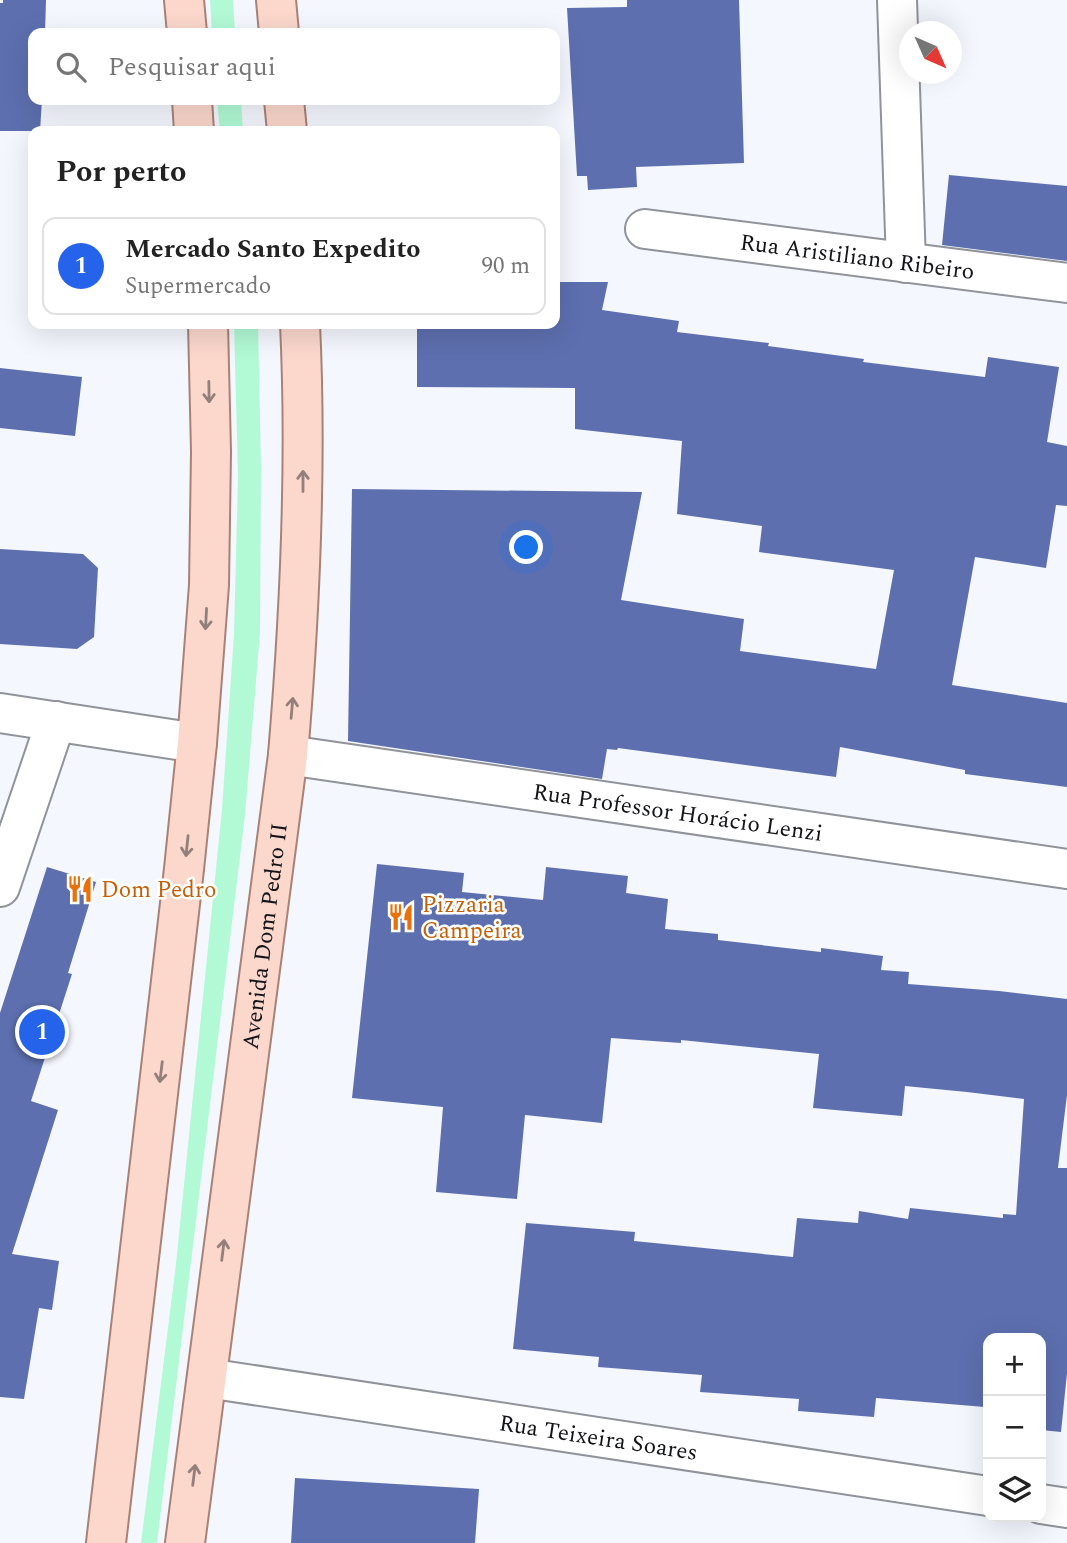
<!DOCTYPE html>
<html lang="pt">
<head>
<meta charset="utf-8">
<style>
  :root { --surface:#fff; --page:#f2f2f2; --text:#222; --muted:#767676; --line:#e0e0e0; --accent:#2563eb }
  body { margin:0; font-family:Spectral,serif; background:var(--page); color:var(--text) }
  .controls { position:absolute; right:21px; bottom:21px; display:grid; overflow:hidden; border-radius:14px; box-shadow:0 7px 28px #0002 }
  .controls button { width:63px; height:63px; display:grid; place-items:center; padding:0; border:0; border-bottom:2px solid var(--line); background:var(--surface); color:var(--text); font:35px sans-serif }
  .compass { position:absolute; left:899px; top:21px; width:63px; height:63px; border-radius:50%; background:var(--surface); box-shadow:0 7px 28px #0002; rotate:135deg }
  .you { position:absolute; left:527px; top:548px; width:24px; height:24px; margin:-18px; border:5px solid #fff; border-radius:50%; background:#1a73e8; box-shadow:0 0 0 10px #1a73e833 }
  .badge { display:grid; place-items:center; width:46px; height:46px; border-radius:50%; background:var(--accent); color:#fff; font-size:23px; font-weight:700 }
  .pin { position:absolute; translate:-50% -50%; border:4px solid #fff; box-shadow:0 2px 7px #0006 }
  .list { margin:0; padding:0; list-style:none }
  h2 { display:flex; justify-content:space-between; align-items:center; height:91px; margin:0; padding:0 28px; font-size:30px }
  h2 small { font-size:23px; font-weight:400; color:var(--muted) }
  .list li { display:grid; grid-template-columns:46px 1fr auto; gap:21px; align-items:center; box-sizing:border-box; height:98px; margin:0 14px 14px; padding:0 14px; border:2px solid var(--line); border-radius:14px }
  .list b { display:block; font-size:26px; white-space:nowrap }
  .list p { margin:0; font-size:23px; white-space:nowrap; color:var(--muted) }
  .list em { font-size:23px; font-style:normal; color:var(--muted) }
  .icon { flex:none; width:38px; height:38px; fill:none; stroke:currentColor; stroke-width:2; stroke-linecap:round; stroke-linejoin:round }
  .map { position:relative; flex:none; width:1067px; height:1543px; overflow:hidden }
  .search { position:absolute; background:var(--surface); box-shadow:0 7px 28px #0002; left:28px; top:28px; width:532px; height:77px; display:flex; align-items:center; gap:18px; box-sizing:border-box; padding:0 24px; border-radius:14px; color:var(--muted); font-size:26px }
  .panel { position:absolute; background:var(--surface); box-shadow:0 7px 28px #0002; left:28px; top:126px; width:532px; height:203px; border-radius:14px }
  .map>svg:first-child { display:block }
  .green { fill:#b1fad5 }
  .building { fill:#5d6faf }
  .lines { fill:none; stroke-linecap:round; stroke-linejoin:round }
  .minor-casing { stroke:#90939a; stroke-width:42 }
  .major-casing { stroke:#a88277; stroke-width:42 }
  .minor { stroke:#fff; stroke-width:38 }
  .major { stroke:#fbd7cc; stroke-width:38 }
  .oneway { stroke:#93807b }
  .labels { text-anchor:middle; stroke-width:5; stroke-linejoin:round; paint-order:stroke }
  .street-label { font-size:23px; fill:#141518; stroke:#fff }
  .food-label { font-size:23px; fill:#c56008; stroke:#fff; text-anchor:start }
</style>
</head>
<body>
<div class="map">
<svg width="1067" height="1543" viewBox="0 0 1067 1543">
  <rect width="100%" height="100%" fill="#f5f7fe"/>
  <g class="green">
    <polygon points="210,0 233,0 235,33 212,33"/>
    <polygon points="217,100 241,100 243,131 220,131"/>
    <polygon points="234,324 258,324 261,467 260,632 245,815 157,1543 141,1543 176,1264 222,809 234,634 238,476"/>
  </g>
  <g class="building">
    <polygon points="3,0 46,0 45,33 33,33 33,100 42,100 40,131 0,131 0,3 3,3"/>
    <polygon points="627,0 739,0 744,163 636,167 637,187 588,190 587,176 577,176 567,8 627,7"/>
    <polygon points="949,175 1067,186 1067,261 942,245"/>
    <polygon points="555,282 608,282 602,310 679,321 677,332 769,343 768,346 864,359 863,362 985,377 988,357 1059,367 1047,442 1067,446 1067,506 1056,505 1046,568 975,557 952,685 1067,703 1067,787 965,774 965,770 840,747 836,777 618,748 617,750 607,749 602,779 348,741 352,489 642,492 621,600 744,619 740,651 876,669 894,570 759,552 762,526 677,514 682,441 575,429 575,388 417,387 417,324 555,324"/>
    <polygon points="0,368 82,377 75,436 0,428"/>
    <polygon points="0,549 83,554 98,568 94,637 77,649 0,644"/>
    <polygon points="377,864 464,873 462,892 543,900 546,867 628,876 626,893 668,899 665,929 718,934 718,940 821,952 821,948 883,956 881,970 909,972 908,984 999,991 1067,999 1067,1095 1058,1168 1067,1168 1067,1373 1061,1432 1041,1430 1041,1338 988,1338 988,1426 983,1426 985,1407 876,1398 874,1417 798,1411 799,1399 700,1392 702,1375 598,1367 599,1357 513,1349 526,1223 635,1232 634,1241 793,1257 797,1218 858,1223 859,1211 908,1219 910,1208 1003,1218 1003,1214 1016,1215 1024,1099 967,1092 905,1086 902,1116 813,1108 819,1054 681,1040 681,1043 611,1038 602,1123 525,1115 517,1199 436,1192 443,1107 352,1098"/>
    <polygon points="47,867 96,882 68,973 72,974 31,1101 58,1110 12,1254 59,1261 52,1310 39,1308 24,1399 0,1397 0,1013"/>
    <polygon points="295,1478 479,1489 475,1543 291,1543"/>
  </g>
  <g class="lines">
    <defs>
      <g id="minor">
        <polyline points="897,0 906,263"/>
        <path id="s1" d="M645,229L1067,283"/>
        <polyline points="0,713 197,743"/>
        <path id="s2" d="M288,755L1067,869"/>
        <polyline points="0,887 56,721"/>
        <path id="s3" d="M207,1378L988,1496"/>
        <polyline points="1041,1504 1067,1508"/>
      </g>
      <g id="major">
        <polyline points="184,0 187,33"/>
        <polyline points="276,0 279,33"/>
        <polyline points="192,100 194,131"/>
        <polyline points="284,100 287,131"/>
        <polyline points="106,1543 184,869 197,743 209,585 211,452 208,324"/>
        <path id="s4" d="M185,1543L288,755C300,612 307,468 300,324"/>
      </g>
    </defs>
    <use href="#minor" class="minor-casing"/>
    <use href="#major" class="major-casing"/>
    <use href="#minor" class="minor"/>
    <use href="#major" class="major"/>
  </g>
  <defs><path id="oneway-shaft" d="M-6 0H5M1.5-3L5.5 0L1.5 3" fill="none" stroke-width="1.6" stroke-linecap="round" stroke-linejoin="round" transform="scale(1.75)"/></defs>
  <g class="oneway">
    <use href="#oneway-shaft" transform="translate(209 392) rotate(89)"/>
    <use href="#oneway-shaft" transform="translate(303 481) rotate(-90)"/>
    <use href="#oneway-shaft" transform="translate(206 619) rotate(93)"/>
    <use href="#oneway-shaft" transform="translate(292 708) rotate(-85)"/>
    <use href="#oneway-shaft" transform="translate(187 846) rotate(96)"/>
    <use href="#oneway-shaft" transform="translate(161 1072) rotate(97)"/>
    <use href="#oneway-shaft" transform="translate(223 1250) rotate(-83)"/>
    <use href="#oneway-shaft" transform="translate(194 1475) rotate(-83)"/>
  </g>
  <defs>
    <symbol id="restaurant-bare" viewBox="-9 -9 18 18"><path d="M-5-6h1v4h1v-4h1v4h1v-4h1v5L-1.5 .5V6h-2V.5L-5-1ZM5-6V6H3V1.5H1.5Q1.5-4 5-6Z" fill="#e8710a" stroke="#fff" stroke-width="2.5" paint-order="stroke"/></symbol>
  </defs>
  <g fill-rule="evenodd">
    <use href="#restaurant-bare" x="61" y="870" width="38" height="38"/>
    <use href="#restaurant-bare" x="382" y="898" width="38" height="38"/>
  </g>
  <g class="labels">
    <g class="street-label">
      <text dy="8" stroke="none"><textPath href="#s1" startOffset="214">Rua Aristiliano Ribeiro</textPath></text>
      <text dy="8" stroke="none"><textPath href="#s2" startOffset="394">Rua Professor Horácio Lenzi</textPath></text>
      <text dy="8" stroke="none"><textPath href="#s4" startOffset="612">Avenida Dom Pedro II</textPath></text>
      <text dy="8" stroke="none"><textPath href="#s3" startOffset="396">Rua Teixeira Soares</textPath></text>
    </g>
    <g class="food-label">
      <text x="101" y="897">Dom Pedro</text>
      <text x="422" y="912">Pizzaria<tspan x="422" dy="26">Campeira</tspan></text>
    </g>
  </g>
</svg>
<div class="controls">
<button>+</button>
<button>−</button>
<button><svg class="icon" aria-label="layers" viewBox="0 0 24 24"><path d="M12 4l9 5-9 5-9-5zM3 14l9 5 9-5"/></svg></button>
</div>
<svg class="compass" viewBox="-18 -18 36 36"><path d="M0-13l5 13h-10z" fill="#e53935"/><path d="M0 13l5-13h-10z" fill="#767676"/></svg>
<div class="you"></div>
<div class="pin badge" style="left:42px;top:1032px">1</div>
<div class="search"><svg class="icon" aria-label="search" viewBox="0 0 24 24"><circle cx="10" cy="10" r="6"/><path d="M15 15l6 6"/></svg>Pesquisar aqui</div>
<section class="panel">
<h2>Por perto<small></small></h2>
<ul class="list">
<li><span class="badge">1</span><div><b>Mercado Santo Expedito</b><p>Supermercado</p></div><em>90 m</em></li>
</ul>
</section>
</div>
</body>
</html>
